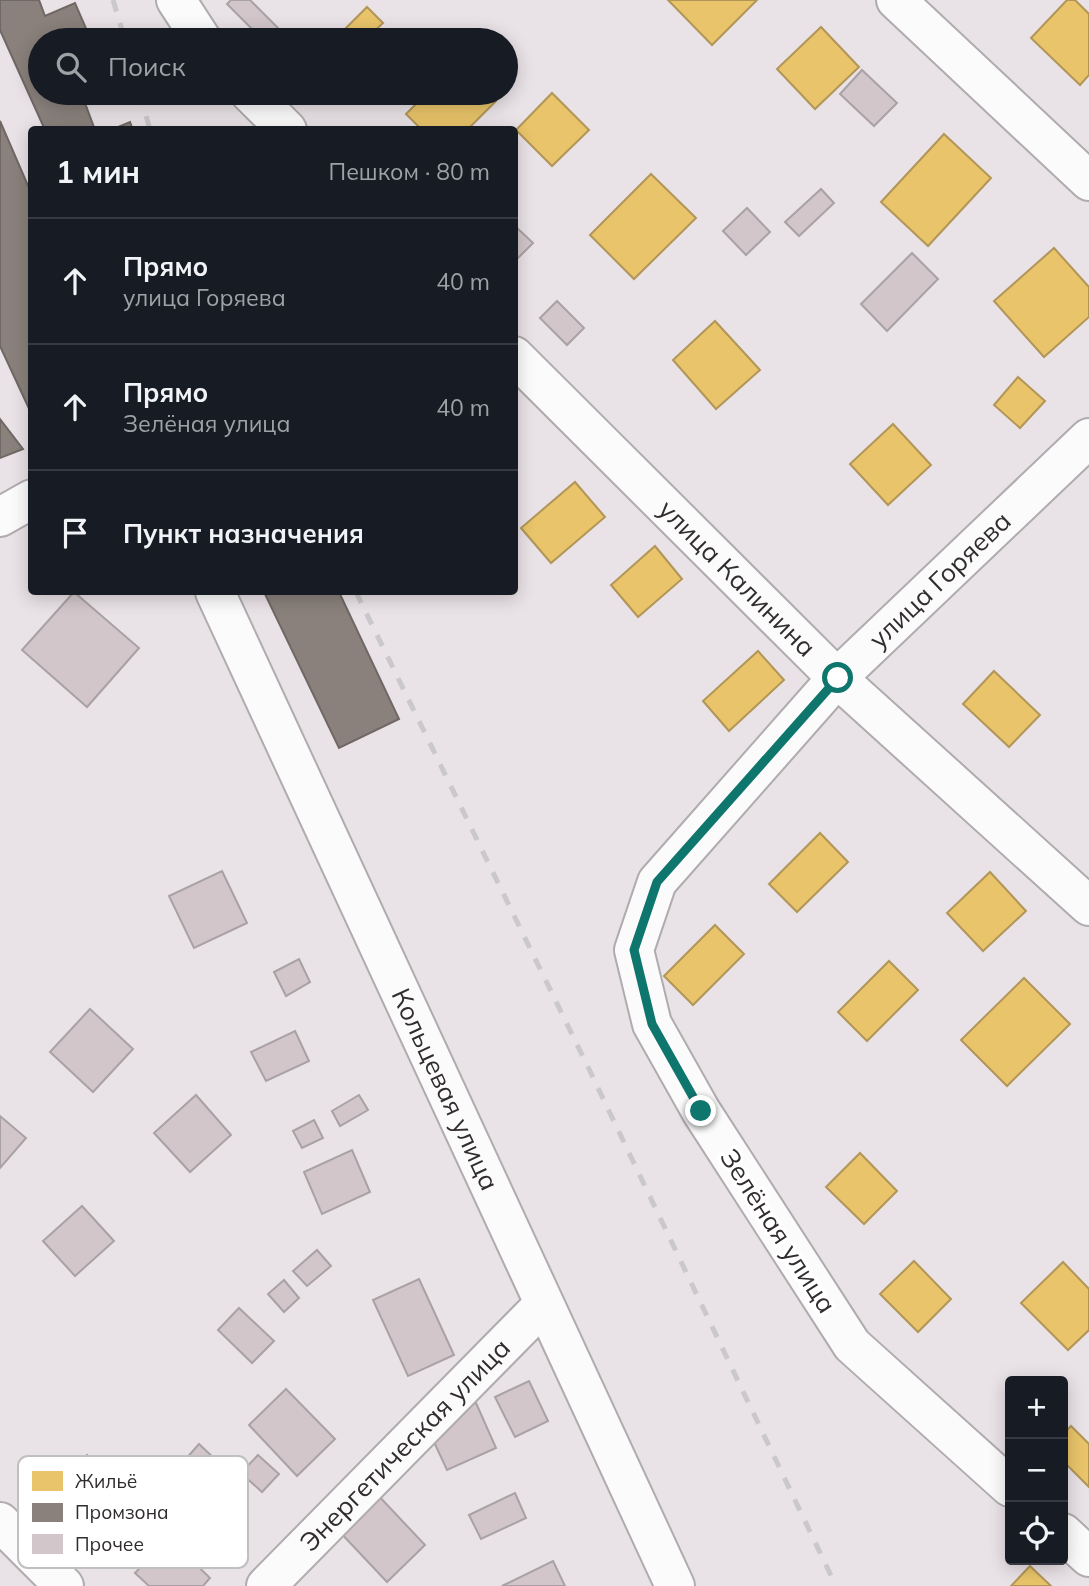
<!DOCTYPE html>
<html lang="ru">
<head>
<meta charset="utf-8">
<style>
  :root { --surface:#171b24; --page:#242831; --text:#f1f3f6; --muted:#9ea1a6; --line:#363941 }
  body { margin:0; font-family:Mulish,sans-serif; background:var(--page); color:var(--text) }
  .controls { position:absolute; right:21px; bottom:21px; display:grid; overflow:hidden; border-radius:7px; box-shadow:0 4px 18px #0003 }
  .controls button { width:63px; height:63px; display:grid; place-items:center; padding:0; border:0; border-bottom:2px solid var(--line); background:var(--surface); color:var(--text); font:35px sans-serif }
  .stop { position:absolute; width:21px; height:21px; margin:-16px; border:5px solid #0f766e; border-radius:50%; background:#fff }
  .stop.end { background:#0f766e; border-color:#fff; box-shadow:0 2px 7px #0008 }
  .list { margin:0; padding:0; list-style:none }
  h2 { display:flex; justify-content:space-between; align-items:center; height:91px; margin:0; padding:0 28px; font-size:30px }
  h2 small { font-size:23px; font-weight:400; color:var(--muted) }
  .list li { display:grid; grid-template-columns:46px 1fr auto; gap:21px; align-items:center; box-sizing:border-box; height:126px; padding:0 28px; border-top:2px solid var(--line) }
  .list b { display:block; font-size:26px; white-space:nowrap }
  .list p { margin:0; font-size:23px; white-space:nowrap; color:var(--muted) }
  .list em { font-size:23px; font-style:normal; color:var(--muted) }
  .icon { flex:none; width:38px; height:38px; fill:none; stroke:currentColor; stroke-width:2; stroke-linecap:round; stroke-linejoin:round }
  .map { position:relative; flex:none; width:1089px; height:1586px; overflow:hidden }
  .search { position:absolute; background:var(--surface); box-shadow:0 4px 18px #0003; left:28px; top:28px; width:490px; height:77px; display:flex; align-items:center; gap:18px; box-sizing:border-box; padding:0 24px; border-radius:38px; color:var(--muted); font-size:26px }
  .panel { position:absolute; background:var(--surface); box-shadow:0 4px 18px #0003; left:28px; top:126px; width:490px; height:469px; border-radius:7px }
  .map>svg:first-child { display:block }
  .homes { fill:#e9c46a; stroke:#b29658; stroke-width:2 }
  .industry { fill:#8a817c; stroke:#6f6865; stroke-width:2 }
  .building { fill:#d2c6ca; stroke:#a8a2a5; stroke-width:2 }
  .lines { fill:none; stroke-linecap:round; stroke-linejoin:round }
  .street-casing { stroke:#b0abae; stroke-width:42 }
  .secondary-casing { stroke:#b0abae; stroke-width:42 }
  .street { stroke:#fcfbfb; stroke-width:38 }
  .secondary { stroke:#fcfbfb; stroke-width:38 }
  .rail { stroke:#cac8c9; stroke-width:5; stroke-dasharray:12 12; stroke-linecap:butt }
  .route { stroke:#0f766e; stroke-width:9 }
  .labels { text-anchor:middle; stroke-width:7; stroke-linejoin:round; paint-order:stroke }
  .street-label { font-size:26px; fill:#302c2f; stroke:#fff }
  .key { fill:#fff; stroke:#c1c0c1; stroke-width:2 }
  .key-label { font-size:19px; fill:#302c2f }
</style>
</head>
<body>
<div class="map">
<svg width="1089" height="1586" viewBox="0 0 1089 1586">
  <rect width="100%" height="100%" fill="#e9e2e6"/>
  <g class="homes">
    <polygon points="668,0 757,0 712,45"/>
    <polygon points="1067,0 1075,0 1089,14 1089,75 1080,85 1031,38"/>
    <polygon points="367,7 383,23 365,40 334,40"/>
    <polygon points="821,27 859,67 815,109 777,69"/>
    <polygon points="427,93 487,93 496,101 467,130 422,130 406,114"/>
    <polygon points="552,93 589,130 552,166 516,130"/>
    <polygon points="944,134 991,178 928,246 881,202"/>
    <polygon points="651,174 696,218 634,279 590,235"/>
    <polygon points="1054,248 1089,287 1089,317 1044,357 994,301"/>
    <polygon points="715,321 760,370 716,409 673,360"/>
    <polygon points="1018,377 1045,401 1020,428 994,405"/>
    <polygon points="893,424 931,465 888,505 850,464"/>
    <polygon points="575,482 605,517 551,563 521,528"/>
    <polygon points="655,546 682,579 638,617 611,585"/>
    <polygon points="758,651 784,680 729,731 703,701"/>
    <polygon points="994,671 1040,715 1009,747 963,704"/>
    <polygon points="820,833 848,862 797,912 769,884"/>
    <polygon points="990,872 1026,911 983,951 947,913"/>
    <polygon points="715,925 744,954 693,1005 664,976"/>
    <polygon points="889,961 918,990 867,1041 838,1012"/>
    <polygon points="1024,978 1070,1024 1007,1086 961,1040"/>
    <polygon points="860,1153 897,1191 864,1224 826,1187"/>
    <polygon points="914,1261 951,1299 918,1332 880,1294"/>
    <polygon points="1063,1262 1089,1289 1089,1330 1068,1350 1021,1303"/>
    <polygon points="1071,1426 1089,1444 1089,1487 1063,1461 1063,1434"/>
    <polygon points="1030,1566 1051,1586 1011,1586"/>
  </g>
  <g class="industry">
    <polygon points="0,0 39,0 45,16 75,3 91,40 40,40 40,93 87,93 82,95 95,130 45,130 0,30"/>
    <polygon points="0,121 32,195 32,415 0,346"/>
    <polygon points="130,122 133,130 111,130"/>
    <polygon points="0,419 23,449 0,458"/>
    <polygon points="264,592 339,592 399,719 339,748"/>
  </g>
  <g class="building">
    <polygon points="231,0 250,0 290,40 263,40 227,4"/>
    <polygon points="862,70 897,103 874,126 840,94"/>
    <polygon points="821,189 834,203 799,236 785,222"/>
    <polygon points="747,208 770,232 746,255 723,231"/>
    <polygon points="514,225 533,243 514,262"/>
    <polygon points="912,253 938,279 887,331 861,304"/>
    <polygon points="557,301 584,328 567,345 540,318"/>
    <polygon points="74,592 139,648 87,707 22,650"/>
    <polygon points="222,871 247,923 194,948 169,896"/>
    <polygon points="299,959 310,982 286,996 274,972"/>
    <polygon points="90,1009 133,1049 93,1092 50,1052"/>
    <polygon points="295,1031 309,1061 266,1081 251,1052"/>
    <polygon points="196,1095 231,1135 190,1172 154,1133"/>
    <polygon points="359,1095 368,1110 340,1126 332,1111"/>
    <polygon points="0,1116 26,1138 0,1168"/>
    <polygon points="314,1120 323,1138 302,1148 293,1131"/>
    <polygon points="352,1150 370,1192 322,1214 304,1172"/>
    <polygon points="82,1206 114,1241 75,1276 43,1241"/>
    <polygon points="317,1250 331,1266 307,1286 293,1271"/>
    <polygon points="419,1279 454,1355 408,1376 373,1300"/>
    <polygon points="284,1280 299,1298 284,1312 268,1294"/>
    <polygon points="239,1308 274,1341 252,1363 218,1330"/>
    <polygon points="529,1381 548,1421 515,1437 495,1397"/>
    <polygon points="286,1389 335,1439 297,1476 249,1425"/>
    <polygon points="476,1403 496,1448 447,1470 426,1425"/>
    <polygon points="199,1444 236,1479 213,1503 177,1469"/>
    <polygon points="87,1455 123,1492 82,1532 45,1496"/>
    <polygon points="258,1455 279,1474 262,1492 241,1473"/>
    <polygon points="375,1492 425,1545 387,1582 337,1529"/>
    <polygon points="515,1493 526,1518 481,1539 469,1515"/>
    <polygon points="169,1538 210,1578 203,1586 149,1586 135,1573"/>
    <polygon points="553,1561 565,1586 502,1586"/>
  </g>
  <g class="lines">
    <defs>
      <g id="street">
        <polyline points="176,0 202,40"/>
        <polyline points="250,93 287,130"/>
        <path id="s1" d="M514,356L837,678L1089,906"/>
        <polyline points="0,517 32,499"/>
        <path id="s2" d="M215,592L675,1586"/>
        <path id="s3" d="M1010,1487L852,1345L701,1111L652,1024L634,950L657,882L837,678L1089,438"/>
        <polyline points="0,1522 64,1586"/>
        <polyline points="1063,1533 1089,1557"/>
        <path id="s4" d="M266,1586L543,1305"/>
      </g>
      <polyline id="secondary" points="896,0 1089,181"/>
    </defs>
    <use href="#street" class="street-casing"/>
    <use href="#secondary" class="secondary-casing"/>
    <use href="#street" class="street"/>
    <use href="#secondary" class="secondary"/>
    <g class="rail">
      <polyline points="113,0 125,40"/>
      <polyline points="140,93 150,130"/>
      <polyline points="356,592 588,1067 836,1586"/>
    </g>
  </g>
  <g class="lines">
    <polyline class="route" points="701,1111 652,1024 634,950 657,882 838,678"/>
  </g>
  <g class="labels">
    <g class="street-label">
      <text dy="9" stroke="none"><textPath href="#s1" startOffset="315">улица Калинина</textPath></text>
      <text dy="9" stroke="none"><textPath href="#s3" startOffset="1153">улица Горяева</textPath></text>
      <text dy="9" stroke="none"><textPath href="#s2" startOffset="548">Кольцевая улица</textPath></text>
      <text transform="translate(778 1231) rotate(57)" y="9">Зелёная улица</text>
      <text dy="9" stroke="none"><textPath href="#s4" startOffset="198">Энергетическая улица</textPath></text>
    </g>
  </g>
  <rect x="18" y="1456" width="230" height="112" rx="10" class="key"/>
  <rect x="32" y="1471" width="31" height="20" fill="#e9c46a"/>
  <rect x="32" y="1503" width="31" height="19" fill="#8a817c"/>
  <rect x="32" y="1534" width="31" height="20" fill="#d2c6ca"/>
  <g class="key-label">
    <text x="75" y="1488">Жильё</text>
    <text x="75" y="1519">Промзона</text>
    <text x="75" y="1551">Прочее</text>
  </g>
</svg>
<div class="controls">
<button>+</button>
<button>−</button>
<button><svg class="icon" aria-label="locate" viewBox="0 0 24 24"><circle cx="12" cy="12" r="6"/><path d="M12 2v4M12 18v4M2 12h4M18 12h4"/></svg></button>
</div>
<div class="stop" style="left:838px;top:678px"></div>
<div class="stop end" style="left:701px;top:1111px"></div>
<div class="search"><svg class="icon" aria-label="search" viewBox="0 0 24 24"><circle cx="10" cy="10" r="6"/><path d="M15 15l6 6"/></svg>Поиск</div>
<section class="panel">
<h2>1 мин<small>Пешком · 80 m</small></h2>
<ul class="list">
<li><svg class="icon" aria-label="ahead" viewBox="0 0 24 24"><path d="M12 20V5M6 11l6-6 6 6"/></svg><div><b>Прямо</b><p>улица Горяева</p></div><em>40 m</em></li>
<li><svg class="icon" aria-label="ahead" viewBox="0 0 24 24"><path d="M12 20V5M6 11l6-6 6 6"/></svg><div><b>Прямо</b><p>Зелёная улица</p></div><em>40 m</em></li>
<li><svg class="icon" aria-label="arrive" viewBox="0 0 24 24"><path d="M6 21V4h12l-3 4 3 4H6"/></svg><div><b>Пункт назначения</b></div></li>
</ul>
</section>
</div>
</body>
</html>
